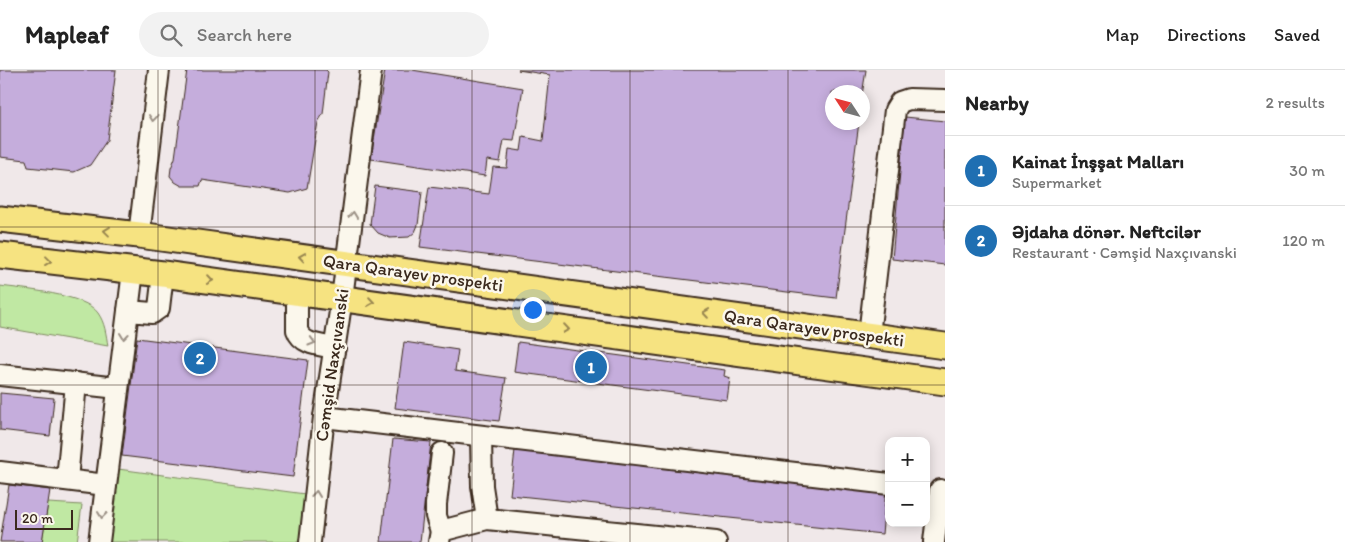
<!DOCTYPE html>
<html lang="en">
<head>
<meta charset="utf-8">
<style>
  :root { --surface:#fff; --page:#f2f2f2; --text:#222; --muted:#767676; --line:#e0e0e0; --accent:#1f6fb2 }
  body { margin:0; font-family:Itim,sans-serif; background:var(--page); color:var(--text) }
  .controls { position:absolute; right:15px; bottom:15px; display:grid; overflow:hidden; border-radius:10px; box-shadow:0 2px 12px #0003 }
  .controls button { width:45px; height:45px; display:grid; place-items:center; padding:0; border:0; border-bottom:1px solid var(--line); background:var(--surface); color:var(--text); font:25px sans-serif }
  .compass { position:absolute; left:825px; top:15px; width:45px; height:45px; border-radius:50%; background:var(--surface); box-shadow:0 2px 12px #0003; rotate:306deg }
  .scale { position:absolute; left:15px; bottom:12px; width:58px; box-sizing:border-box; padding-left:5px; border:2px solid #3b2a1e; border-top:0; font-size:14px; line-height:18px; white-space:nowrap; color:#3b2a1e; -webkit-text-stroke:4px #fbf7ec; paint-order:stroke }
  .you { position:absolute; left:532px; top:239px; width:18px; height:18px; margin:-12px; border:4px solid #fff; border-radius:50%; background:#1a73e8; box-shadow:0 0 0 8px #1a73e833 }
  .badge { display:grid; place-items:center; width:32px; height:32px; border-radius:50%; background:var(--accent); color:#fff; font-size:16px; font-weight:700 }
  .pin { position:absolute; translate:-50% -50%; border:2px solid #fff; box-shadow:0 1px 5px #0006 }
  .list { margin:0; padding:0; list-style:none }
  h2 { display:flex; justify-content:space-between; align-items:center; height:65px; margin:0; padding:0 20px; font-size:21px }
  h2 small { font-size:16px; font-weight:400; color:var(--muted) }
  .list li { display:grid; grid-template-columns:32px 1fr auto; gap:15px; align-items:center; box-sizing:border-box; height:70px; padding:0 20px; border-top:1px solid var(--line) }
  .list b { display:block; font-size:19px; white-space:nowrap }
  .list p { margin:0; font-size:16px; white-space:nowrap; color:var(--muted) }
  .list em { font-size:16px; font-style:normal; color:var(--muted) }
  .icon { flex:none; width:28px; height:28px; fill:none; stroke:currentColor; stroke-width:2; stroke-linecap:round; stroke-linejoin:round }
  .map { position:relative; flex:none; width:945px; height:472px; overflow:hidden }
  header { display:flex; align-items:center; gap:30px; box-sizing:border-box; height:70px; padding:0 25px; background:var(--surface); border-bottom:1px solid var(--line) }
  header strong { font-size:24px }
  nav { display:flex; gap:28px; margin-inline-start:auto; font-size:18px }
  .search { width:350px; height:45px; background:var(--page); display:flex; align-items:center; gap:12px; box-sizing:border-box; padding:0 18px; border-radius:28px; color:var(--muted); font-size:19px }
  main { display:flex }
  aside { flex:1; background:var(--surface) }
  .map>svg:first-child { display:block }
  .green { fill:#c0e8a3; stroke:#7e8960 }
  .building { fill:#c5addc; stroke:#3b2a1e }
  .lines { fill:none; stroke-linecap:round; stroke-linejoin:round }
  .minor-casing { stroke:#3b2a1e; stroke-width:24 }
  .major-casing { stroke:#3b2a1e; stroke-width:29 }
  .minor { stroke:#fbf7ec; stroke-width:20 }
  .major { stroke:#f6e381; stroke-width:25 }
  .oneway { stroke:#9b9085 }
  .oneway2 { stroke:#988650 }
  .grid { fill:none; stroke:#3b2a1e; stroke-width:1; stroke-opacity:0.55 }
  .labels { text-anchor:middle; stroke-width:5; stroke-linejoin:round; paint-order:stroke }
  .street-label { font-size:18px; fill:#3b2a1e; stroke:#fbf7ec }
</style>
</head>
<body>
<header>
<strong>Mapleaf</strong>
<div class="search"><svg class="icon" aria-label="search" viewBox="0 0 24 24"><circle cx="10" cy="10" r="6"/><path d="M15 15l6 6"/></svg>Search here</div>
<nav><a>Map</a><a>Directions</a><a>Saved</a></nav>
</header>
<main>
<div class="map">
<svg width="945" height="472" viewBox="0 0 945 472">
  <rect width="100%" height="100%" fill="#f0e8e9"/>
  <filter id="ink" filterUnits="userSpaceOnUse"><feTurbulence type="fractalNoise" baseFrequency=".02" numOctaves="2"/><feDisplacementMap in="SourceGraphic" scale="10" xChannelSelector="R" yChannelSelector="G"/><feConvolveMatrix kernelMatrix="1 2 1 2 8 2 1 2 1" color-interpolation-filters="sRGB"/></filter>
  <g filter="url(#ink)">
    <g class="green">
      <path d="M0,216C22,219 85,224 98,243C105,253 106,264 108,276L0,257Z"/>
      <polygon points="118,399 305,424 299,472 110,472"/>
      <polygon points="48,433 82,435 77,472 42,472"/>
    </g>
    <g class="building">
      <polygon points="0,0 116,0 107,70 90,95 74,102 28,97 26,90 0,87"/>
      <polygon points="187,0 326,0 328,2 323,44 318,52 307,118 290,123 202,110 200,116 182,116 175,112 170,106 171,98 175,88"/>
      <polygon points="385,0 412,0 523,18 514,71 504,70 500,92 487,90 485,106 371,89"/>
      <polygon points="518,0 866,0 862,25 862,22 832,22 832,52 859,52 836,228 420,177 429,117 489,124 493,97 507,98 509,79 521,81 523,67 543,71 550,5"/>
      <polygon points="905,47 945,51 945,195 892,189"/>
      <polygon points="375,116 422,122 418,155 415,162 409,167 390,168 378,163 370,154"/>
      <polygon points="137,268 308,290 293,407 122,386"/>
      <polygon points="404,272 458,280 455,301 506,308 499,351 395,338"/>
      <polygon points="518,272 725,300 724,306 730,308 727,330 514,302"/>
      <polygon points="0,323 54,328 50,366 0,360"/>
      <polygon points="393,369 431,372 420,472 381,472"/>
      <polygon points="515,380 886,419 882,464 510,425"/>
      <polygon points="9,415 50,420 42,472 0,472"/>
    </g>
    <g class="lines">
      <defs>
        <g id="minor">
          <polyline points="139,165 159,0"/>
          <path d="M297,222V260C302,275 321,275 335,278"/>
          <polyline points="128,241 152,243 159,238 163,204"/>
          <polyline points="869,265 895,40 900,32 909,29 945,30"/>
          <polyline points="0,305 118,318"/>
          <polyline points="324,347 889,414"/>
          <polyline points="481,367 482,416 487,449"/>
          <polyline points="0,402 106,415"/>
          <polyline points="67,410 76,313"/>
          <polyline points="441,461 436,446 436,434 442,383"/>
          <polyline points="99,472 133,201"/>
          <polyline points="310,472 324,347 342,228 371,0"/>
          <polyline points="439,472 441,461 487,449 716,472"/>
          <polyline points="934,472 940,420"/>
        </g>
        <g id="major">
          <polyline points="0,149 139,165 945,276"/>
          <polyline points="0,185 163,204 945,312"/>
        </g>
      </defs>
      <use href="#minor" class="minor-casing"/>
      <use href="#major" class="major-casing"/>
      <use href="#minor" class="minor"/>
      <use href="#major" class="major"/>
    </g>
    <defs><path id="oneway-chevron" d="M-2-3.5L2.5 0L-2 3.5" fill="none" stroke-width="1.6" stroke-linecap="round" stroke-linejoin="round" transform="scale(1.25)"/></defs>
    <g class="oneway">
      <use href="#oneway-chevron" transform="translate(153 48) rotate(97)"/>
      <use href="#oneway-chevron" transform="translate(353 145) rotate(-83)"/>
      <use href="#oneway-chevron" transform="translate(124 266) rotate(97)"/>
      <use href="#oneway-chevron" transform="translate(312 272) rotate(16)"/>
      <use href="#oneway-chevron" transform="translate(316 424) rotate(-84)"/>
      <use href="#oneway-chevron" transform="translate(102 445) rotate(97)"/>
    </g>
    <g class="oneway2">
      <use href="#oneway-chevron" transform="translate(107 161) rotate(-173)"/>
      <use href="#oneway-chevron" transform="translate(302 187) rotate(-172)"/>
      <use href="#oneway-chevron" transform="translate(48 191) rotate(7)"/>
      <use href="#oneway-chevron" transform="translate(210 210) rotate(8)"/>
      <use href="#oneway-chevron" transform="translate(371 232) rotate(8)"/>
      <use href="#oneway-chevron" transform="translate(706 243) rotate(-172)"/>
      <use href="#oneway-chevron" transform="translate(566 259) rotate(8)"/>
    </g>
  </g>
  <path class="grid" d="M158,0V472M315,0V472M472,0V472M630,0V472M788,0V472M0,157H945M0,315H945"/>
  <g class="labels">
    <g class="street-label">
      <text transform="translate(413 203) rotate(8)" y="6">Qara Qarayev prospekti</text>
      <text transform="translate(814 258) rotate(8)" y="6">Qara Qarayev prospekti</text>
      <text transform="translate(332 295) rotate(-82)" y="6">Cəmşid Naxçıvanski</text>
    </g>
  </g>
</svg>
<div class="controls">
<button>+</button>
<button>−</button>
</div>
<svg class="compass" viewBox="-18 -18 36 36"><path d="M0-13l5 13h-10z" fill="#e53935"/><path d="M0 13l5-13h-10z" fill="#767676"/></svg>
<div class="scale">20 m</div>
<div class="you"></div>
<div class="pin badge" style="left:591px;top:297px">1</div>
<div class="pin badge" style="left:200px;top:288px">2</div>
</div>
<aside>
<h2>Nearby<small>2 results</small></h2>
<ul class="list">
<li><span class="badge">1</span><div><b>Kainat İnşşat Malları</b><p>Supermarket</p></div><em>30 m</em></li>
<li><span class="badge">2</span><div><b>Əjdaha dönər. Neftcilər</b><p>Restaurant · Cəmşid Naxçıvanski</p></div><em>120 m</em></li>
</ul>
</aside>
</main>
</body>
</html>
